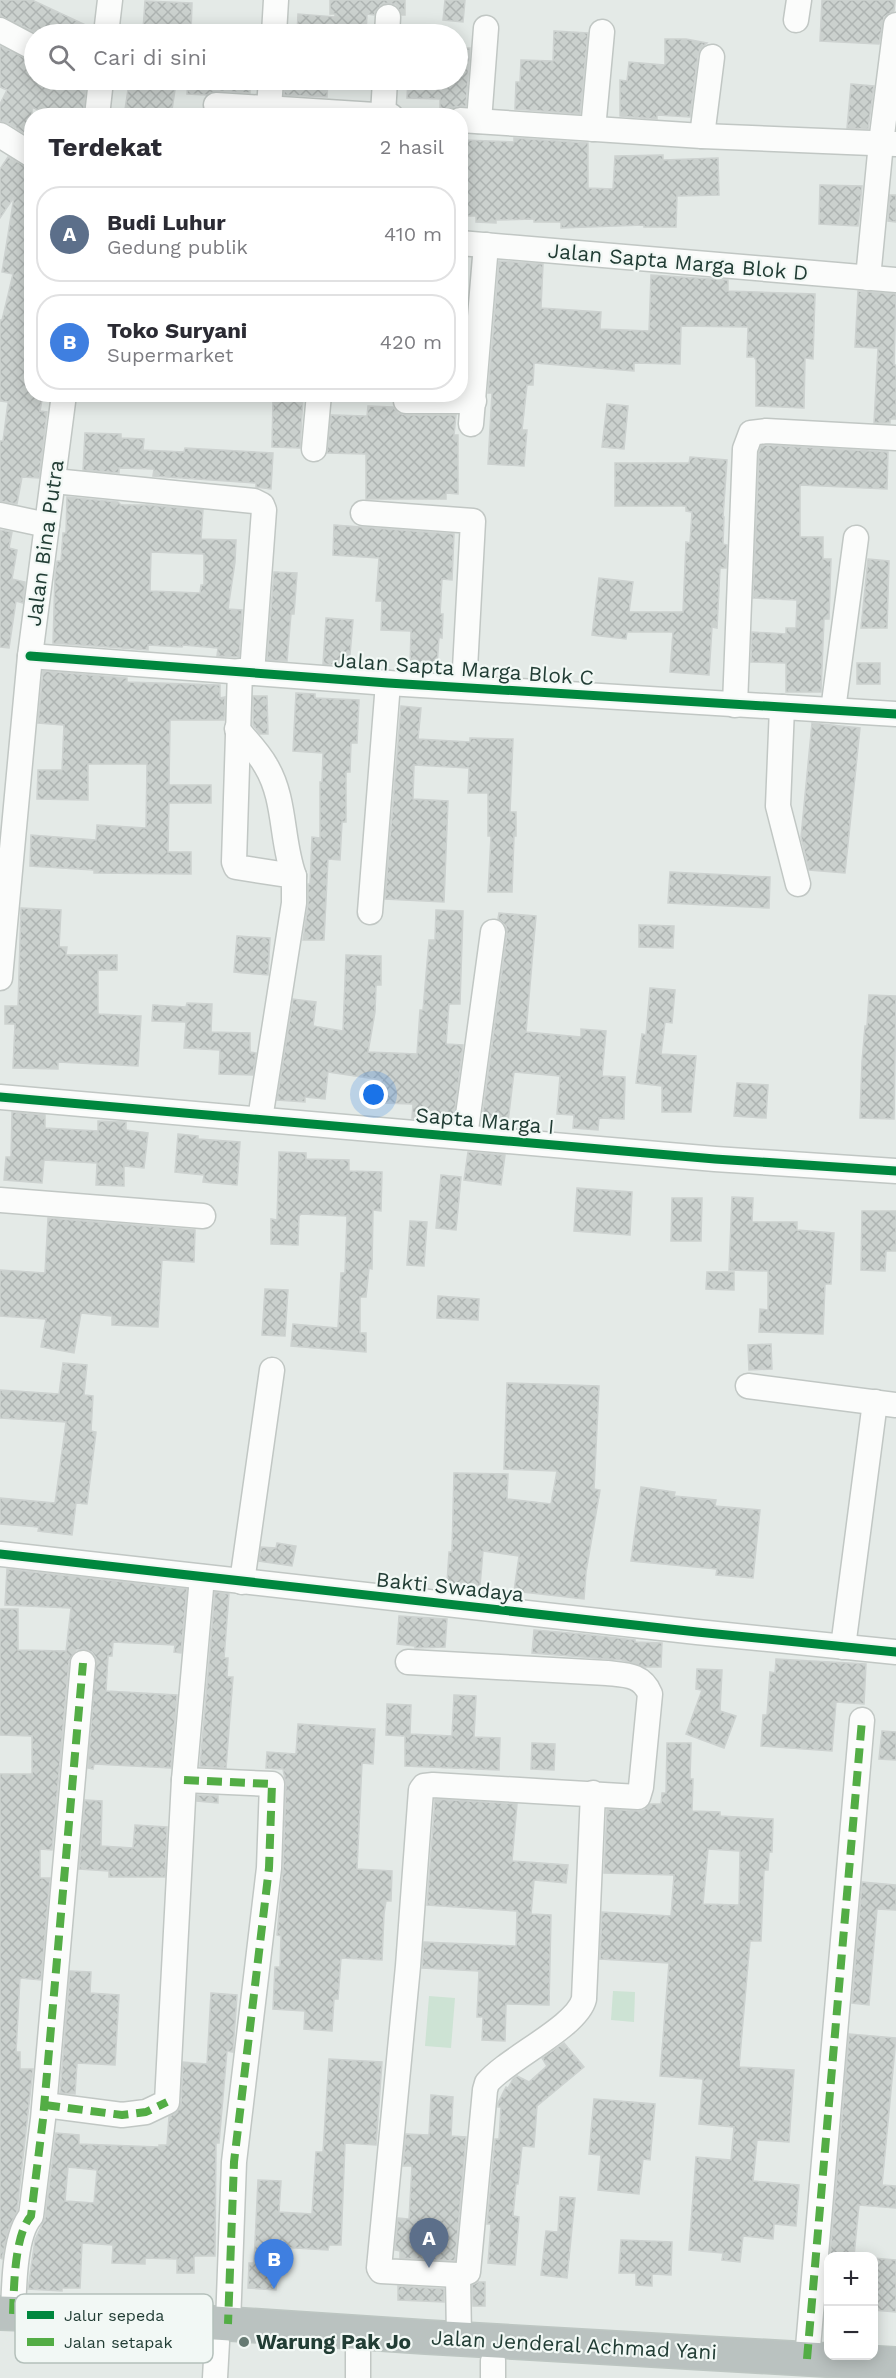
<!DOCTYPE html>
<html lang="id">
<head>
<meta charset="utf-8">
<style>
  :root { --surface:#fff; --page:#f2f2f3; --text:#2b2b33; --muted:#7c7c81; --line:#e1e1e2; --accent:#b45309 }
  body { margin:0; font-family:"Work Sans",sans-serif; background:var(--page); color:var(--text) }
  .controls { position:absolute; right:18px; bottom:18px; display:grid; overflow:hidden; border-radius:12px; box-shadow:0 3px 15px #0003 }
  .controls button { width:54px; height:54px; display:grid; place-items:center; padding:0; border:0; border-bottom:2px solid var(--line); background:var(--surface); color:var(--text); font:30px sans-serif }
  .you { position:absolute; left:374px; top:1095px; width:21px; height:21px; margin:-15px; border:4px solid #fff; border-radius:50%; background:#1a73e8; box-shadow:0 0 0 9px #1a73e833 }
  .badge { display:grid; place-items:center; width:39px; height:39px; border-radius:50%; background:var(--accent); color:#fff; font-size:20px; font-weight:700 }
  .pin { position:absolute; translate:-50% -50px; filter:drop-shadow(0 2px 3px #0008) }
  .pin::after { content:''; position:absolute; top:32px; width:21px; height:18px; background:inherit; clip-path:polygon(0 0,100% 0,50% 100%) }
  .list { margin:0; padding:0; list-style:none }
  h2 { display:flex; justify-content:space-between; align-items:center; height:78px; margin:0; padding:0 24px; font-size:26px }
  h2 small { font-size:20px; font-weight:400; color:var(--muted) }
  .list li { display:grid; grid-template-columns:39px 1fr auto; gap:18px; align-items:center; box-sizing:border-box; height:96px; margin:0 12px 12px; padding:0 12px; border:2px solid var(--line); border-radius:24px }
  .list b { display:block; font-size:22px; white-space:nowrap }
  .list p { margin:0; font-size:20px; white-space:nowrap; color:var(--muted) }
  .list em { font-size:20px; font-style:normal; color:var(--muted) }
  .icon { flex:none; width:33px; height:33px; fill:none; stroke:currentColor; stroke-width:2; stroke-linecap:round; stroke-linejoin:round }
  .map { position:relative; flex:none; width:896px; height:2378px; overflow:hidden }
  .search { position:absolute; background:var(--surface); box-shadow:0 3px 15px #0003; left:24px; top:24px; width:444px; height:66px; display:flex; align-items:center; gap:15px; box-sizing:border-box; padding:0 21px; border-radius:33px; color:var(--muted); font-size:22px }
  .panel { position:absolute; background:var(--surface); box-shadow:0 3px 15px #0003; left:24px; top:108px; width:444px; height:294px; border-radius:24px }
  .map>svg:first-child { display:block }
  .grass { fill:#cde3d4 }
  .building { fill:url(#building-cross-hatch); stroke:#cdd2d0; stroke-width:1.5; fill-rule:evenodd }
  .lines { fill:none; stroke-linecap:round; stroke-linejoin:round }
  .minor-casing { stroke:#c1c7c4; stroke-width:27 }
  .highway-casing { stroke:#bdc6c2; stroke-width:36 }
  .minor { stroke:#fbfcfb; stroke-width:24 }
  .highway { stroke:#bac2c0; stroke-width:33 }
  .quiet { stroke:#53ad45; stroke-width:8; stroke-dasharray:15 8; stroke-linecap:butt }
  .cycleway-casing { stroke:#f2f8f5; stroke-width:13 }
  .cycleway { stroke:#00873e; stroke-width:9 }
  .poi-dot { fill:#667a73; stroke:#f2f8f5; stroke-width:2 }
  .labels { text-anchor:middle; stroke-width:4.5; stroke-linejoin:round; paint-order:stroke }
  .street-label { font-size:21px; fill:#223d35; stroke:#f2f8f5 }
  .poi-label { font-size:21px; font-weight:bold; fill:#223d35; stroke:#f2f8f5; text-anchor:start }
  .key { fill:#f2f8f5; stroke:#b4c0bb; stroke-width:1.5 }
  .key-label { font-size:16px; fill:#223d35 }
</style>
</head>
<body>
<div class="map">
<svg width="896" height="2378" viewBox="0 0 896 2378">
  <defs>
    <pattern id="building-cross-hatch" width="8" height="8" patternUnits="userSpaceOnUse" patternTransform="scale(1.5)"><rect width="8" height="8" fill="#cbd1ce"/><path d="M0 0l8 8M0 8l8-8" fill="none" stroke="#aeb4b2"/></pattern>
  </defs>
  <rect width="100%" height="100%" fill="#e4eae7"/>
  <g class="grass">
    <polygon points="613,1991 635,1992 634,2022 611,2020"/>
    <polygon points="429,1996 455,1998 451,2048 425,2046"/>
  </g>
  <g class="building">
    <polygon points="0,0 32,0 92,28 92,34 39,34 0,16"/>
    <polygon points="330,0 405,0 405,15 402,15 396,5 388,3 381,5 374,15 367,14 366,34 297,34 298,14 335,17 335,14 330,14"/>
    <polygon points="445,0 465,0 463,22 443,20"/>
    <polygon points="822,0 895,0 894,11 884,17 879,44 820,41"/>
    <polygon points="145,1 192,3 191,33 143,30"/>
    <polygon points="554,31 588,33 580,114 515,109 516,82 520,82 521,60 553,61"/>
    <polygon points="665,39 686,39 707,43 700,49 698,55 690,117 657,115 657,119 620,116 620,80 627,81 629,62 665,65"/>
    <polygon points="0,46 34,62 34,80 64,80 86,89 83,116 67,116 54,110 50,116 32,107 32,138 8,123 0,121 0,104 7,90 0,87"/>
    <polygon points="458,48 470,48 466,106 454,107 448,113 440,112 440,99 407,98 408,80 458,80"/>
    <polygon points="188,80 250,80 250,93 217,91 207,95 187,94"/>
    <polygon points="285,80 328,80 327,97 284,95"/>
    <polygon points="129,83 175,90 171,116 124,116"/>
    <polygon points="851,84 874,86 868,129 847,128"/>
    <polygon points="514,138 588,143 588,188 613,189 615,156 663,155 663,160 718,158 719,195 677,196 676,227 644,227 644,225 561,228 561,222 534,222 534,219 496,220 496,223 476,222 476,216 460,216 460,177 464,177 464,140 514,142"/>
    <polygon points="8,157 32,169 32,200 24,211 32,215 32,394 43,394 40,411 47,412 39,478 22,477 17,504 0,501 0,441 3,441 8,402 0,401 0,320 2,320 13,274 2,272 14,197 0,218 0,169"/>
    <polygon points="820,185 862,186 858,226 819,224"/>
    <polygon points="890,195 896,195 896,222 888,221"/>
    <polygon points="499,261 543,264 541,308 601,312 600,329 649,331 651,275 728,280 728,291 815,294 813,359 805,358 804,408 756,406 756,360 754,357 747,357 748,327 681,326 680,364 634,363 634,371 534,363 533,385 527,385 522,430 527,430 524,466 488,464 492,393 488,393"/>
    <polygon points="858,291 896,294 894,365 896,365 896,419 890,419 890,423 874,423 878,348 855,347"/>
    <polygon points="273,398 303,398 300,448 272,447"/>
    <polygon points="607,404 628,406 624,449 602,447"/>
    <polygon points="368,406 393,407 398,413 406,415 456,415 454,435 458,435 458,494 446,493 446,499 366,499 366,454 327,453 331,415 367,416"/>
    <polygon points="85,433 121,434 121,438 144,439 143,450 184,452 185,448 273,453 271,489 256,487 256,483 153,476 154,469 119,468 119,473 83,470"/>
    <polygon points="767,445 888,452 887,489 800,485 800,537 823,537 823,559 831,559 829,619 824,619 821,692 786,692 786,663 751,662 752,632 786,634 786,628 796,628 797,600 753,598 759,452 761,446"/>
    <polygon points="690,457 727,460 723,517 724,517 723,544 727,545 726,568 720,568 717,628 712,627 709,675 670,672 673,632 627,632 626,639 592,635 599,578 633,582 629,612 683,612 686,542 690,543 692,512 686,511 686,506 615,506 615,463 689,463"/>
    <path d="M67,497L118,502L121,505H148L203,510L201,539L236,540L235,562L228,609L242,610L239,657L217,656L218,648L183,645L182,647L148,645V650L53,643L55,575L57,561H61L63,533H66ZM151,552L204,554V585H201L200,593L150,591Z"/>
    <polygon points="334,525 454,534 452,580 442,579 440,614 443,614 442,638 439,637 437,666 410,665 411,631 381,630 382,601 376,601 379,558 333,555"/>
    <polygon points="0,530 12,532 9,548 17,550 12,579 25,582 23,603 16,601 9,648 0,647"/>
    <polygon points="868,559 889,561 887,628 861,628"/>
    <polygon points="274,572 297,573 294,614 291,614 287,661 267,660"/>
    <polygon points="326,618 353,620 349,666 323,664"/>
    <rect x="857" y="663" width="23" height="21"/>
    <polygon points="43,671 127,678 127,682 220,685 220,698 225,697 224,720 170,720 169,785 211,785 211,803 169,803 168,852 191,852 191,874 94,873 94,870 30,866 31,835 96,840 97,825 146,828 147,764 88,764 88,800 37,799 38,770 62,770 64,725 38,723"/>
    <polygon points="296,693 315,694 315,698 359,700 357,743 351,743 350,772 346,772 346,822 342,822 340,860 328,859 324,940 303,940 308,905 308,884 310,884 312,837 320,838 320,782 322,782 323,753 293,751"/>
    <polygon points="253,696 267,696 268,734 260,734 253,725"/>
    <polygon points="401,706 421,708 418,739 470,742 470,738 513,739 510,812 516,812 516,836 514,836 512,892 488,892 491,836 488,836 488,793 468,793 469,768 414,765 413,799 448,801 444,902 385,899"/>
    <polygon points="812,723 860,728 845,873 809,870 801,837"/>
    <polygon points="670,872 770,877 769,908 668,903"/>
    <polygon points="21,908 61,910 59,947 67,947 66,955 117,955 117,970 98,970 98,1014 141,1016 138,1066 58,1062 58,1069 13,1068 15,1024 5,1024 5,1006 18,1006"/>
    <polygon points="436,910 463,911 460,1004 449,1004 446,1044 463,1045 454,1116 447,1115 446,1121 412,1118 413,1104 381,1103 382,1080 328,1072 325,1099 305,1097 305,1102 277,1100 293,999 316,1002 313,1026 343,1031 346,955 381,956 381,985 376,985 375,1012 368,1052 417,1054 420,1010 423,1010 429,940 435,940"/>
    <polygon points="499,913 536,916 526,1032 581,1037 581,1029 606,1031 602,1076 625,1077 624,1119 599,1118 598,1130 573,1128 574,1115 557,1114 560,1076 514,1072 508,1122 482,1119 507,934 506,926 498,919"/>
    <polygon points="639,925 674,926 673,948 639,947"/>
    <polygon points="237,936 270,938 268,975 234,972"/>
    <polygon points="650,988 675,990 672,1023 665,1022 661,1054 696,1056 691,1112 662,1112 662,1086 636,1083 642,1034 646,1035"/>
    <polygon points="869,995 896,996 894,1119 860,1118 862,1062 865,1026 867,1026"/>
    <polygon points="187,1003 212,1004 211,1032 250,1033 250,1052 256,1053 253,1075 219,1074 220,1050 184,1048 186,1022 152,1021 153,1005 186,1007"/>
    <polygon points="737,1083 768,1085 766,1118 734,1116"/>
    <polygon points="12,1112 45,1115 45,1128 98,1131 98,1121 126,1122 126,1130 148,1133 144,1168 124,1166 124,1186 96,1185 97,1163 44,1160 42,1183 4,1180 6,1157 11,1157"/>
    <polygon points="178,1134 198,1136 198,1139 240,1142 237,1185 203,1182 204,1175 175,1172"/>
    <polygon points="279,1152 306,1153 306,1159 349,1160 349,1171 382,1172 381,1211 373,1210 372,1269 369,1268 366,1297 360,1297 360,1333 366,1333 366,1352 291,1346 293,1324 338,1328 341,1273 345,1273 347,1216 301,1214 299,1216 298,1245 271,1244 271,1219 277,1220"/>
    <polygon points="468,1152 505,1155 501,1185 464,1180"/>
    <polygon points="441,1175 461,1177 456,1230 436,1228"/>
    <polygon points="577,1188 632,1192 630,1235 574,1231"/>
    <polygon points="732,1197 753,1198 752,1222 797,1222 797,1230 834,1233 831,1284 825,1284 823,1334 759,1332 760,1309 768,1310 768,1271 729,1270"/>
    <polygon points="672,1198 702,1198 701,1241 671,1241"/>
    <polygon points="862,1211 896,1211 896,1251 886,1251 885,1271 861,1270"/>
    <polygon points="48,1218 195,1230 194,1262 162,1260 158,1327 112,1325 112,1316 81,1313 74,1353 41,1347 46,1319 0,1316 0,1270 45,1273"/>
    <polygon points="410,1221 427,1222 424,1266 407,1265"/>
    <polygon points="707,1272 734,1272 734,1290 706,1289"/>
    <polygon points="265,1289 288,1290 285,1336 262,1335"/>
    <polygon points="438,1296 479,1299 478,1320 437,1318"/>
    <polygon points="771,1344 772,1369 749,1370 748,1345"/>
    <polygon points="63,1363 87,1365 84,1395 93,1396 91,1431 96,1432 87,1504 76,1503 72,1535 38,1531 39,1527 0,1524 0,1498 55,1503 66,1422 0,1418 0,1390 59,1394"/>
    <polygon points="507,1383 599,1386 594,1489 600,1490 586,1572 584,1599 514,1591 519,1556 483,1551 480,1586 447,1583 449,1552 452,1552 454,1473 508,1474 507,1499 551,1504 557,1471 504,1469"/>
    <polygon points="641,1487 675,1492 674,1496 716,1500 715,1506 760,1510 753,1578 716,1575 717,1569 631,1561"/>
    <polygon points="277,1543 296,1546 292,1566 259,1561 261,1547 276,1548"/>
    <polygon points="7,1569 187,1589 181,1653 174,1652 175,1645 113,1642 112,1656 108,1656 106,1691 177,1695 171,1768 94,1764 93,1769 88,1768 96,1658 92,1652 84,1649 76,1650 69,1661 52,1850 40,1849 40,1878 50,1878 41,1980 20,1978 16,2052 20,2052 20,2069 33,2069 17,2211 8,2231 2,2259 0,2258 0,1774 32,1774 32,1736 0,1735 0,1609 18,1609 18,1650 66,1651 71,1608 5,1605"/>
    <polygon points="215,1592 229,1594 224,1658 228,1658 227,1677 233,1677 226,1768 200,1766"/>
    <polygon points="399,1616 447,1619 445,1647 415,1648 415,1646 397,1644"/>
    <polygon points="534,1630 582,1634 635,1640 635,1642 662,1643 661,1667 645,1667 622,1660 532,1653"/>
    <polygon points="776,1659 866,1664 864,1704 836,1702 832,1751 761,1746 763,1715 767,1715 770,1672 775,1673"/>
    <polygon points="697,1669 722,1670 720,1711 736,1716 724,1748 686,1734 702,1690 696,1689"/>
    <polygon points="454,1695 476,1696 474,1737 500,1738 499,1770 405,1766 405,1736 386,1735 387,1704 411,1705 410,1734 452,1736"/>
    <polygon points="298,1724 375,1729 373,1764 362,1763 357,1869 392,1871 391,1901 386,1901 384,1914 382,1960 341,1958 338,1999 334,1999 332,2031 304,2029 305,2011 273,2009 275,1967 280,1967 281,1936 277,1935 283,1869 286,1785 283,1769 266,1768 267,1752 296,1754"/>
    <polygon points="882,1731 896,1732 896,1760 879,1759"/>
    <polygon points="532,1743 555,1744 554,1770 531,1769"/>
    <path d="M667,1743H691L690,1779H693L692,1811L720,1812V1816L773,1819L772,1852H769L768,1870H764L761,1941H750L739,2067L794,2070L789,2142L757,2140L753,2181L799,2185L796,2226L774,2224L773,2239L743,2236L740,2262L722,2260L723,2253L689,2250L696,2157L731,2160L734,2127L699,2124L703,2079L660,2076L669,1963L600,1959L602,1912L671,1916L674,1875L604,1873L607,1809L638,1811L644,1810L650,1804H661L662,1793H666ZM708,1849L740,1851L739,1905L703,1904Z"/>
    <polygon points="197,1795 218,1796 218,1803 197,1801"/>
    <polygon points="435,1799 517,1804 512,1861 568,1865 566,1883 534,1880 531,1914 551,1915 549,2005 506,2004 505,2041 482,2040 483,2017 477,2017 479,1971 422,1968 424,1942 516,1946 517,1911 427,1905"/>
    <polygon points="85,1800 102,1801 101,1846 133,1848 135,1825 167,1827 165,1877 109,1877 109,1871 79,1869"/>
    <polygon points="862,1882 896,1885 896,1910 877,1909 869,2005 852,2003"/>
    <polygon points="70,1971 91,1972 90,1993 119,1995 115,2065 77,2063 75,2094 60,2093"/>
    <path d="M211,1993L237,1995L233,2052L227,2051L219,2143H216L215,2256H194V2273H177V2259L145,2258V2264L112,2263L113,2245L82,2243L80,2288H62V2291L28,2289L35,2240L45,2218L56,2133L79,2135V2144L159,2147V2145H167L169,2117L178,2110L181,2103L183,2062L207,2064ZM68,2167L97,2170L94,2203L65,2201Z"/>
    <polygon points="849,2034 896,2038 882,2185 896,2186 896,2208 859,2205 854,2256 830,2256"/>
    <polygon points="564,2043 584,2067 537,2106 534,2147 522,2146 518,2184 516,2184 513,2216 519,2217 515,2265 488,2263 491,2224 487,2224 495,2139 499,2139 501,2107 498,2107 498,2103 506,2087 508,2088 513,2079 517,2076 529,2082 547,2066 542,2058"/>
    <polygon points="329,2059 382,2062 376,2145 345,2143 341,2245 329,2245 328,2250 278,2247 276,2290 248,2288 249,2263 254,2263 258,2180 281,2181 279,2212 312,2214 316,2152 323,2152"/>
    <polygon points="431,2095 453,2097 451,2136 466,2137 455,2261 400,2258 400,2251 395,2250 398,2218 409,2219 412,2166 403,2166 406,2134 429,2135"/>
    <polygon points="594,2099 655,2104 650,2160 643,2159 639,2194 598,2190 601,2155 589,2154"/>
    <polygon points="560,2197 575,2198 567,2278 541,2275 546,2231 558,2232"/>
    <polygon points="621,2240 672,2242 671,2275 652,2274 652,2286 636,2285 636,2273 619,2273"/>
    <polygon points="873,2258 896,2260 896,2312 873,2310"/>
    <polygon points="478,2282 485,2282 485,2306 473,2306 472,2285"/>
    <polygon points="398,2286 444,2289 444,2302 398,2300"/>
  </g>
  <g class="lines">
    <defs>
      <g id="minor">
        <polyline points="796,20 799,0"/>
        <polyline points="0,30 34,48"/>
        <polyline points="106,34 110,0"/>
        <polyline points="274,34 276,0"/>
        <polyline points="387,34 388,17"/>
        <polyline points="216,105 391,116"/>
        <polyline points="269,107 271,80"/>
        <polyline points="383,115 385,80"/>
        <polyline points="97,116 101,80"/>
        <polyline points="460,120 702,136 896,144"/>
        <polyline points="479,121 486,28"/>
        <polyline points="593,129 602,32"/>
        <polyline points="0,135 32,155"/>
        <polyline points="702,136 712,57"/>
        <polyline points="460,243 896,280"/>
        <polyline points="868,278 881,143 896,25"/>
        <polyline points="406,401 474,401"/>
        <polyline points="471,424 486,245"/>
        <polyline points="314,449 319,394"/>
        <polyline points="54,481 254,501 262,505 264,510 252,673"/>
        <polyline points="363,513 473,521 464,687"/>
        <polyline points="0,515 47,525"/>
        <polyline points="30,656 388,683 896,714"/>
        <polyline points="240,671 234,862 236,867 294,876 294,903 260,1119"/>
        <polyline points="735,705 745,449 751,433 766,431 896,438"/>
        <polyline points="782,707 778,806 798,884"/>
        <polyline points="833,710 856,538"/>
        <path d="M237,729C247,741 259,753 266,766C286,799 281,841 294,876"/>
        <polyline points="370,912 388,683"/>
        <polyline points="0,978 30,656 64,394"/>
        <polyline points="0,1097 715,1159 896,1171"/>
        <polyline points="465,1137 493,932"/>
        <polyline points="0,1200 203,1216"/>
        <polyline points="748,1386 896,1405"/>
        <polyline points="0,1554 697,1632 896,1652"/>
        <polyline points="242,1582 272,1370"/>
        <polyline points="843,1647 875,1402"/>
        <path d="M408,1662L607,1673C625,1675 642,1674 650,1694L641,1787L638,1797L433,1785L424,1786L421,1790L408,1966L379,2268L381,2271L458,2275L468,2272L485,2090L487,2083C508,2058 577,2027 584,1999L593,1793"/>
        <polyline points="184,1780 272,1784 269,1868 234,2162 228,2324"/>
        <polyline points="45,2105 122,2115 146,2112 167,2102 184,1780 202,1577"/>
        <polyline points="458,2275 459,2338"/>
        <path d="M13,2314C14,2289 14,2235 31,2216L43,2119L83,1663"/>
        <polyline points="807,2359 862,1720"/>
        <polyline points="493,2361 493,2378"/>
        <polyline points="215,2378 217,2342"/>
        <polyline points="358,2378 358,2352"/>
      </g>
      <polyline id="highway" points="0,2313 140,2318 426,2337 896,2364"/>
    </defs>
    <use href="#minor" class="minor-casing"/>
    <use href="#highway" class="highway-casing"/>
    <use href="#minor" class="minor"/>
    <use href="#highway" class="highway"/>
    <g class="quiet">
      <polyline points="184,1780 272,1784 269,1868 234,2162 228,2324"/>
      <polyline points="45,2105 122,2115 146,2112 167,2102"/>
      <path d="M13,2314C14,2289 14,2235 31,2216L43,2119L83,1663"/>
      <polyline points="807,2359 862,1720"/>
    </g>
    <defs>
      <g id="cycleway">
        <polyline points="30,656 388,683 896,714"/>
        <polyline points="0,1097 715,1159 896,1171"/>
        <polyline points="0,1554 697,1632 896,1652"/>
      </g>
    </defs>
    <use href="#cycleway" class="cycleway-casing"/>
    <use href="#cycleway" class="cycleway"/>
  </g>
  <circle class="poi-dot" cx="244" cy="2342" r="6"/>
  <g class="labels">
    <g class="street-label">
      <text transform="translate(678 262) rotate(5)" y="7">Jalan Sapta Marga Blok D</text>
      <text transform="translate(45 543) rotate(-82)" y="7">Jalan Bina Putra</text>
      <text transform="translate(464 669) rotate(4)" y="7">Jalan Sapta Marga Blok C</text>
      <text transform="translate(485 1121) rotate(5)" y="7">Sapta Marga I</text>
      <text transform="translate(450 1587) rotate(6)" y="7">Bakti Swadaya</text>
      <text transform="translate(574 2345) rotate(3)" y="7">Jalan Jenderal Achmad Yani</text>
    </g>
    <g class="poi-label">
      <text x="256" y="2349">Warung Pak Jo</text>
    </g>
  </g>
  <rect x="15" y="2294" width="198" height="69" rx="9" class="key"/>
  <rect x="27" y="2311" width="27" height="8" fill="#00873e"/>
  <rect x="27" y="2338" width="27" height="8" fill="#53ad45"/>
  <g class="key-label">
    <text x="64" y="2321">Jalur sepeda</text>
    <text x="64" y="2348">Jalan setapak</text>
  </g>
</svg>
<div class="controls">
<button>+</button>
<button>−</button>
</div>
<div class="you"></div>
<div class="pin badge" style="left:429px;top:2268px;background:#5c6f8a">A</div>
<div class="pin badge" style="left:274px;top:2289px;background:#3f7fe0">B</div>
<div class="search"><svg class="icon" aria-label="search" viewBox="0 0 24 24"><circle cx="10" cy="10" r="6"/><path d="M15 15l6 6"/></svg>Cari di sini</div>
<section class="panel">
<h2>Terdekat<small>2 hasil</small></h2>
<ul class="list">
<li><span class="badge" style="background:#5c6f8a">A</span><div><b>Budi Luhur</b><p>Gedung publik</p></div><em>410 m</em></li>
<li><span class="badge" style="background:#3f7fe0">B</span><div><b>Toko Suryani</b><p>Supermarket</p></div><em>420 m</em></li>
</ul>
</section>
</div>
</body>
</html>
